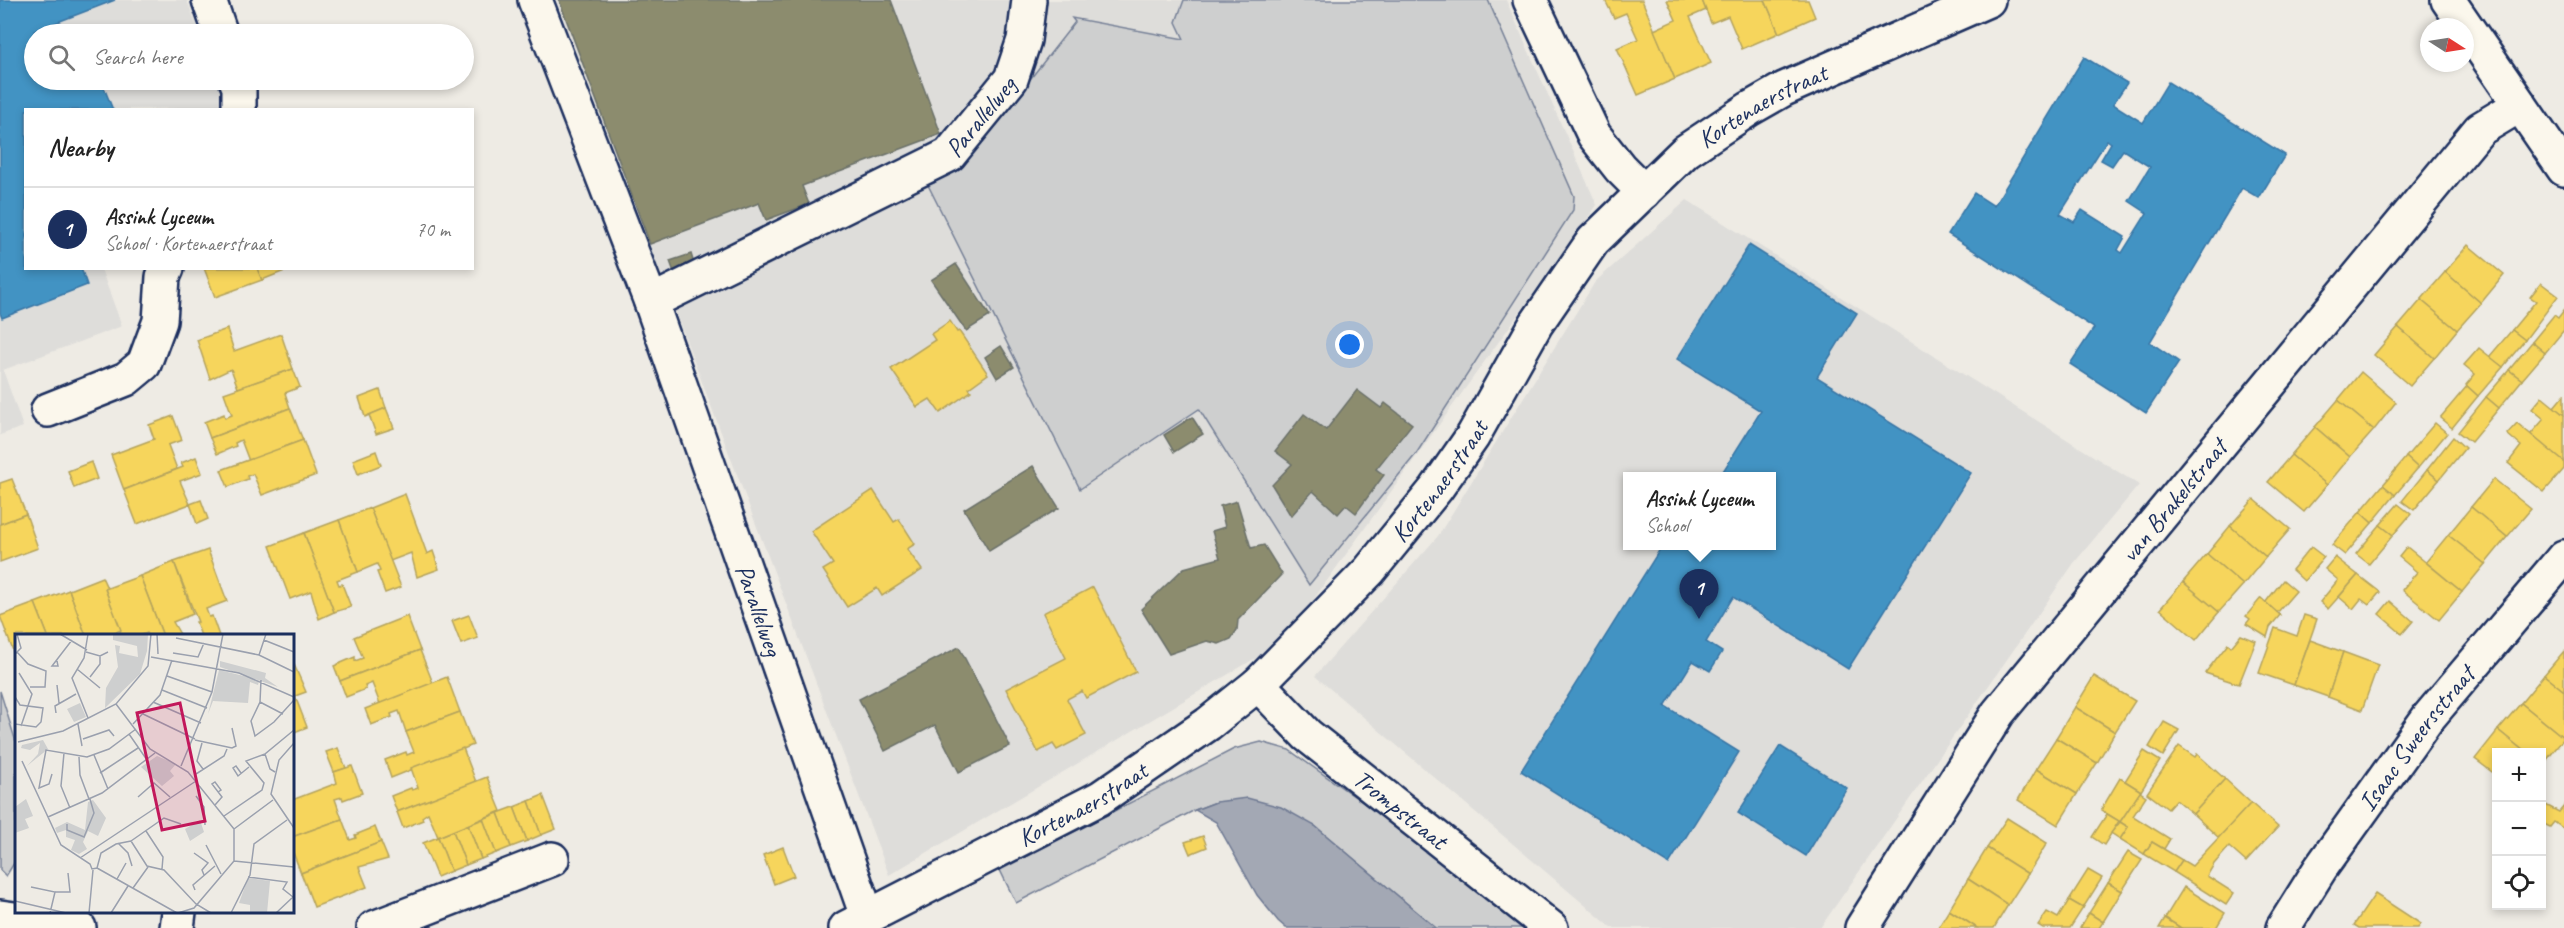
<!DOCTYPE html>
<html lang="en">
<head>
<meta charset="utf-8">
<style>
  :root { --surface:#fff; --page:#f6f6f6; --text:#222; --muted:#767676; --line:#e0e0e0; --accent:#1b2f5e }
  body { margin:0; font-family:Caveat,sans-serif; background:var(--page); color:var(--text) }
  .controls { position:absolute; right:18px; bottom:18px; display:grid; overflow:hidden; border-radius:0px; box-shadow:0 3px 9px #0003 }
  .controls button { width:54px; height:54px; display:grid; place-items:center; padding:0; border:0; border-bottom:2px solid var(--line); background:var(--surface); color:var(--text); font:30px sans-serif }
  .compass { position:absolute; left:2420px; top:18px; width:54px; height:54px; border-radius:50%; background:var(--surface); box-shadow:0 3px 9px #0003; rotate:102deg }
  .you { position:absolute; left:1350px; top:345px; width:21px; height:21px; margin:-15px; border:4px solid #fff; border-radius:50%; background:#1a73e8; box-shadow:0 0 0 9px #1a73e833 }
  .badge { display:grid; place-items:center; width:39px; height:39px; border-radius:50%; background:var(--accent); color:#fff; font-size:20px; font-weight:700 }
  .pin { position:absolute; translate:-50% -50px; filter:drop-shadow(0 2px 3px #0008) }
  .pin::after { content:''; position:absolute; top:32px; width:21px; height:18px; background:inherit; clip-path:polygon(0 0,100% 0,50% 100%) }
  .popup { position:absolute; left:1623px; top:472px; width:153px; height:78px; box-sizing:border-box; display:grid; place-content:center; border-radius:0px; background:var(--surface); filter:drop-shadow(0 2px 4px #0005); font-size:20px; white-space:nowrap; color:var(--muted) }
  .popup b { font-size:22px; color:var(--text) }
  .popup::after { content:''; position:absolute; left:50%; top:100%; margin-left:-12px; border:12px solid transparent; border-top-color:var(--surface) }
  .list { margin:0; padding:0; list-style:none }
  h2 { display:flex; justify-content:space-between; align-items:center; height:78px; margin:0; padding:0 24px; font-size:26px }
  h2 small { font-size:20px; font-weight:400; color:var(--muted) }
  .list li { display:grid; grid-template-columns:39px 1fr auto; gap:18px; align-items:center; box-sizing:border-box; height:84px; padding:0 24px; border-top:2px solid var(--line) }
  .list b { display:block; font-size:22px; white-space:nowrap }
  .list p { margin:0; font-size:20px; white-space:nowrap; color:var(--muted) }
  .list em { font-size:20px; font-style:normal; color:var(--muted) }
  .icon { flex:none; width:33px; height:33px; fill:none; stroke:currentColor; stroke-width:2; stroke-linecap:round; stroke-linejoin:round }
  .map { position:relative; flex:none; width:2564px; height:928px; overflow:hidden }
  .search { position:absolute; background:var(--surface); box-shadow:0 3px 9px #0003; left:24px; top:24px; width:450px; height:66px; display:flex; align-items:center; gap:15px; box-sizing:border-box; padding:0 21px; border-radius:33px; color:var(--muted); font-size:22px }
  .panel { position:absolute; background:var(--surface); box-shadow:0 3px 9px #0003; left:24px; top:108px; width:450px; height:162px; border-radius:0px }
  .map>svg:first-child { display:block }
  .built { fill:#deddda; fill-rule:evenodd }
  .green { fill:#cecfcf; stroke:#747f96; stroke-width:1.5 }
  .water { fill:#a3a8b4; stroke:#6d7892; stroke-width:1.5 }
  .homes { fill:#f6d55c; stroke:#b4a35d; stroke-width:1.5 }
  .schools { fill:#4393c3; stroke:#3775a5; stroke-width:1.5; fill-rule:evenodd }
  .industry { fill:#8c8c6e; stroke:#6a7069; stroke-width:1.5 }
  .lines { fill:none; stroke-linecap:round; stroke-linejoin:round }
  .minor-casing { stroke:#1b2f5e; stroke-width:38 }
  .minor { stroke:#fbf7ec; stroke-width:33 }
  .labels { text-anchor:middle; stroke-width:6; stroke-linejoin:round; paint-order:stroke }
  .street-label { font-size:26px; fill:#1b2f5e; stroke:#fbf7ec }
  .inset-road { fill:none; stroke:#9aa0ae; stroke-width:1.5 }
  .view { fill:#c2185b; fill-opacity:0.15; stroke:#c2185b; stroke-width:3 }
  .inset-edge { fill:none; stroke:#1b2f5e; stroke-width:3 }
</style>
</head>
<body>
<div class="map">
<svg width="2564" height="928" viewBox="0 0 2564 928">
  <rect width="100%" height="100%" fill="#eeebe4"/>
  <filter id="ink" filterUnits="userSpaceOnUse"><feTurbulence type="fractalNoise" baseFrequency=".0167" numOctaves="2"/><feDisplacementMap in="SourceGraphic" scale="12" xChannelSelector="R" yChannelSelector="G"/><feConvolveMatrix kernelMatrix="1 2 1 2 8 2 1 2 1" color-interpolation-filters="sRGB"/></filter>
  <g filter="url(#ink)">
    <g class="built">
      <polygon points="0,0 187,0 200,34 34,34 34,80 216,80 226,108 26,110 26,268 101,269 122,326 3,370 23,427 0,435"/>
      <polygon points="557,0 1506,0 1597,205 1283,642 889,875"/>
      <path d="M1687,200L2139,485L2074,563L1820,928H1612L1315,676L1438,536L1595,282ZM1627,476H1771V546H1627Z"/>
    </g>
    <g class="green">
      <polygon points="1184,0 1488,0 1574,196 1573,210 1416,454 1309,585 1199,409 1080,489 928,185 934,183 983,139 1075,22 1072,18 1184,39 1176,22"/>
      <polygon points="0,691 16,742 16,860 6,876 0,870"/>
      <polygon points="1261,742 1289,750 1406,833 1528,928 1436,928 1315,826 1216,802 1195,810 1016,903 1000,870 1234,749"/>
    </g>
    <polygon class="water" points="1247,798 1281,807 1315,826 1436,928 1286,928 1278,921 1257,895 1216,822 1195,810 1216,802"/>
    <g class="homes">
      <polygon points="1605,0 1642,0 1675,79 1638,95 1617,48 1638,39 1626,13 1614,18"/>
      <polygon points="1667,0 1702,0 1706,10 1690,17 1711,63 1675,79 1654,30 1676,20"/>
      <polygon points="1702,0 1765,0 1779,33 1742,49 1728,16 1711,23"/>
      <polygon points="1765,0 1808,0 1815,17 1779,33"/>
      <polygon points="2468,245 2504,275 2481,303 2445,272"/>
      <polygon points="204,268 257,268 262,280 215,297"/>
      <polygon points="257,268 292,268 262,280"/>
      <polygon points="2445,272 2481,303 2457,330 2421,300"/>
      <polygon points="2541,283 2558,296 2525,340 2512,330 2536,301 2530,297"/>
      <polygon points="2421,300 2457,330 2434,358 2398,327"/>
      <polygon points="2564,310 2564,330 2545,353 2532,342 2554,315 2558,318"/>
      <polygon points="950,321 957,332 959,331 988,374 969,388 971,391 940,413 930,399 917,407 891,369 935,340 931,334"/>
      <polygon points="2398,327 2434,358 2410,386 2374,355"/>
      <polygon points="227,329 234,351 281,334 293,369 238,388 231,369 210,379 197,340"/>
      <polygon points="2512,330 2525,340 2503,367 2489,357"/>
      <polygon points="2532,342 2545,353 2522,380 2509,370"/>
      <polygon points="2479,348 2503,367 2478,396 2466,385 2475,374 2464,365"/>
      <polygon points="293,369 300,387 285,393 290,408 210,438 204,422 224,414 225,418 232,415 224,393"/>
      <polygon points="2509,370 2522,380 2499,408 2486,397"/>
      <polygon points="2361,372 2396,402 2374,430 2338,400"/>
      <polygon points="2467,386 2478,396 2452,428 2440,418"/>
      <polygon points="380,390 386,408 365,417 359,398"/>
      <polygon points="2564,395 2564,415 2554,407"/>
      <polygon points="2486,397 2499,408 2471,442 2458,432"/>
      <polygon points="2542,397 2564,415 2564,462 2530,435 2544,419 2532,409"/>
      <polygon points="2338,400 2374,430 2350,457 2315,427"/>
      <polygon points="290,408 303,440 249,461 241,440 235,443 236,446 217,454 210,438"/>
      <polygon points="386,408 394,428 376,434 369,415"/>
      <polygon points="173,416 182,440 168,445 177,469 124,490 111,455 154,439 149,425"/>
      <polygon points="2435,423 2447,433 2418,468 2406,457"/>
      <polygon points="2517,423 2564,462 2564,469 2544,492 2508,463 2521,446 2507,434"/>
      <polygon points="2315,427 2350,457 2327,485 2291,455"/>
      <polygon points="2453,437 2465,448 2439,480 2427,470"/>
      <polygon points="303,440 316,475 262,495 253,474 247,476 248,479 228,487 221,470"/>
      <polygon points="376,451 381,465 358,474 353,460"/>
      <polygon points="2291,455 2327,485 2304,512 2268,482"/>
      <polygon points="196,457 202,473 180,481 190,504 137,524 124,490 183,467 181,463"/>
      <polygon points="2406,457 2418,468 2395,495 2383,485"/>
      <polygon points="91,462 97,479 74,488 68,471"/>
      <polygon points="2427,470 2439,480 2414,510 2402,501"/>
      <polygon points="12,479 26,514 0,524 0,483"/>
      <polygon points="2494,479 2531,509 2507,537 2471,507"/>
      <polygon points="2383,485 2395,495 2372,523 2360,512"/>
      <polygon points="873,490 894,522 899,519 915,544 907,549 922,570 882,596 877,588 847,607 823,570 833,564 811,531"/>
      <polygon points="405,494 427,554 433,551 439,569 417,577 411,553 390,561 370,508"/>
      <polygon points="2254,499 2290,529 2266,557 2230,526"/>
      <polygon points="201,500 208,519 197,524 190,504"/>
      <polygon points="2398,504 2411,514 2393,535 2380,525"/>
      <polygon points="2471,507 2507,537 2485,564 2448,535"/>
      <polygon points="370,508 401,587 385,593 377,572 380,571 377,564 358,572 339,520"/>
      <polygon points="2360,512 2372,523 2345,555 2332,545"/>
      <polygon points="26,514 38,548 0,562 0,524"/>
      <polygon points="339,520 358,572 337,580 339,585 342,584 351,607 334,612 304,533"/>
      <polygon points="2380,525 2393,535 2369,564 2356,554"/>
      <polygon points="2230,526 2266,557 2243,585 2207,554"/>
      <polygon points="304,533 334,612 319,619 311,591 290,599 270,546"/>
      <polygon points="2448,535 2485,564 2462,592 2426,562"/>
      <polygon points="2311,547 2324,557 2304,581 2292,570"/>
      <polygon points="2407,547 2462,592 2439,620 2402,590 2417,572 2399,557"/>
      <polygon points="208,550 227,601 206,609 209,617 212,616 219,636 201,636 196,622 198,622 174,562"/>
      <polygon points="2207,554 2243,585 2219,612 2183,582"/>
      <polygon points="2335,557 2358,575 2328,609 2320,602 2338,580 2325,569"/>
      <polygon points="174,562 193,614 173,622 181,636 163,636 140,576"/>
      <polygon points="2358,575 2380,592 2369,605 2361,599 2353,609 2339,597"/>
      <polygon points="140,576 163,636 148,636 147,633 140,636 121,636 120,630 105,589"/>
      <polygon points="102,577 107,588 105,589 121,630 107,636 86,636 69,590"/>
      <polygon points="2283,580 2296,591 2277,613 2265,603"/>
      <polygon points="2183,582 2219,612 2196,640 2160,609"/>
      <polygon points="1093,587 1136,672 1086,698 1082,691 1067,699 1086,735 1057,750 1053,744 1038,752 1006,689 1066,658 1043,613"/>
      <polygon points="69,590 86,636 48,636 35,603"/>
      <polygon points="2261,598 2280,615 2270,627 2267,637 2246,624 2250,619 2246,616"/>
      <polygon points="2390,601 2413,621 2402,634 2379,614"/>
      <polygon points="35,603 48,636 16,636 16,659 0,616"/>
      <polygon points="469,615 478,638 461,644 452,621"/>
      <polygon points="2304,615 2317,619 2294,685 2259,673 2275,628 2297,636"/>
      <polygon points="407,616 420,650 340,681 334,666 355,657 355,661 363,658 354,637"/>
      <polygon points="2241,635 2256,641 2239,684 2205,673 2228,644 2231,647"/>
      <polygon points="2310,640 2343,652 2328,697 2294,685"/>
      <polygon points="420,650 433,683 380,704 372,683 365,686 366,689 346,697 340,681"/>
      <polygon points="2564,651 2564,691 2544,675"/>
      <polygon points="2343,652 2378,665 2362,710 2328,697"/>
      <polygon points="292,660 306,692 295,696 307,727 292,733"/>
      <polygon points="2544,675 2564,691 2564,738 2521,703"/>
      <polygon points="2094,676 2135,701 2115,732 2075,707"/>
      <polygon points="447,677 460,712 406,732 399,711 391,714 392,717 371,725 365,709"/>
      <polygon points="2521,703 2564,738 2542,766 2542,752 2525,752 2498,730"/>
      <polygon points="2075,707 2115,732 2097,763 2056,738"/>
      <polygon points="460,712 473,745 391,778 385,760 406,752 407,755 414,752 406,732"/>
      <polygon points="2164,722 2179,730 2163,756 2149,747"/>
      <polygon points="2498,730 2525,752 2496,752 2496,775 2475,759"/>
      <polygon points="2056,738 2097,763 2077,794 2036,769"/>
      <polygon points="2179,746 2195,757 2197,754 2225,779 2193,814 2176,800 2168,809 2147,793"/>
      <polygon points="338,748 346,768 334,772 326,752"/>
      <polygon points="463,748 476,782 397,812 391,796 411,788 412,790 418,788 411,768"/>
      <polygon points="2144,751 2160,761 2141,791 2125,781"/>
      <polygon points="352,766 362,793 343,800 342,797 335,799 342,819 292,837 292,800 337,783 334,772"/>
      <polygon points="2036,769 2077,794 2058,825 2018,800"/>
      <polygon points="487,777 501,811 438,837 428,813 422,817 423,820 403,828 397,812"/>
      <polygon points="2120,778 2141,791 2120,822 2101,810"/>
      <polygon points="2225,779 2251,803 2219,838 2193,814"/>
      <polygon points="2140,792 2146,796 2133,816 2170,839 2164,849 2152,842 2144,854 2120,839 2128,827 2120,822"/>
      <polygon points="543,795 556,829 541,835 529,801"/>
      <polygon points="529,801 541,835 527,841 514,807"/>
      <polygon points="2251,803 2278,827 2246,862 2229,847 2214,864 2207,876 2234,893 2226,905 2174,872 2182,860 2192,866"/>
      <polygon points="2542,803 2559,812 2564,806 2564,829 2554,822 2550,827 2542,823"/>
      <polygon points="514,807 527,841 511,847 498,813"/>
      <polygon points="498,813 511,847 496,853 483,819"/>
      <polygon points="2107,814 2119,821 2104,845 2092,837"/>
      <polygon points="2007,818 2047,843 2028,874 1987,848"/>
      <polygon points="342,819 350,840 356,838 355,835 375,827 381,842 301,873 292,850 292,837"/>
      <polygon points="483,819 496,853 481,859 468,825"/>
      <polygon points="2120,822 2128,827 2120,839 2111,833"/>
      <polygon points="468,825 481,859 466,865 453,831"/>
      <polygon points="453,831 466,865 451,871 438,837"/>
      <polygon points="1203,836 1207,847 1190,854 1185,842"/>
      <polygon points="438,837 451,871 437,877 423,843"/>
      <polygon points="381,842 388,859 359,867 367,887 314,907 301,873"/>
      <polygon points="2152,842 2182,860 2174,872 2144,854"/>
      <polygon points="783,847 794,876 774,884 763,855"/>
      <polygon points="1987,848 2028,874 2008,905 1968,879"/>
      <polygon points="2128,852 2142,860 2122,891 2108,883"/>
      <polygon points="2088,870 2102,878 2083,908 2069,900"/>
      <polygon points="1968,879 2008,905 1994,928 1977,928 1949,910"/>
      <polygon points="2108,883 2122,891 2103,922 2089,913"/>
      <polygon points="2184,887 2225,913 2216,928 2181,928 2165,918"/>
      <polygon points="2375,894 2421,924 2418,928 2359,928 2354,925"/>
      <polygon points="2069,900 2083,908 2070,928 2043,928 2038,925 2047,912 2058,918"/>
      <polygon points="1949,910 1977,928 1938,928"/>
      <polygon points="2089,913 2103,922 2099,928 2080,928"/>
      <polygon points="2165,918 2181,928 2159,928"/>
    </g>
    <g class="schools">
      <polygon points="0,0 115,0 34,31 34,80 101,80 113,110 26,110 26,268 81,268 87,285 2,318 0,313"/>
      <path d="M2084,57L2127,83L2113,104L2143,123L2168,82L2285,155L2259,198L2242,188L2150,342L2179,362L2146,413L2070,364L2094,328L1948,234L1974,193L1994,206ZM2107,140L2111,143L2101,160L2112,166L2123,150L2150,167L2129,201L2147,213L2122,253L2118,250L2125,237L2082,210L2074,222L2060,214Z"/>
      <polygon points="1749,245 1857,313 1817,377 1971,473 1848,669 1733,597 1706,642 1722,652 1710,671 1693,661 1665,706 1739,752 1669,864 1521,771 1662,546 1771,546 1771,476 1720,476 1761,411 1677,359"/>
      <polygon points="1780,746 1847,788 1806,856 1738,813"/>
    </g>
    <g class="industry">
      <polygon points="559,0 891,0 941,134 802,186 809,204 766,220 759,203 650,244"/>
      <polygon points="691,254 695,267 675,275 670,261"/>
      <polygon points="956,264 990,316 966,331 931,280"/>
      <polygon points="1001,346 1014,367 997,378 985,357"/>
      <polygon points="1357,390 1381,408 1385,403 1412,424 1376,469 1384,475 1356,513 1346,505 1338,514 1313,491 1291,516 1272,485 1292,464 1275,451 1304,414 1326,430"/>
      <polygon points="1192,417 1203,434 1174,452 1164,435"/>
      <polygon points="1033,466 1059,508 989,551 964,509"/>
      <polygon points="1237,501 1251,548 1264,545 1282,574 1238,620 1237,630 1231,639 1219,644 1207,641 1169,654 1141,609 1184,568 1220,558 1212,531 1225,527 1220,506"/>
      <polygon points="959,647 1010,746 959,772 935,725 885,751 859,699"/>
    </g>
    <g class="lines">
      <defs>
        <g id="minor">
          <polyline points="209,0 221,34"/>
          <path id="s1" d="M535,0L651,302L867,916"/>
          <polyline points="1530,0 1594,135 1620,168 1644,192"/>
          <polyline points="2448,0 2564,169"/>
          <polyline points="236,80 239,87 239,110"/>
          <path id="s2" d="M651,302L949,155L1011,79L1024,40L1029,0"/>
          <polyline points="48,410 126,379 144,364 160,321 163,277 167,268"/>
          <path id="s3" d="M1258,684L1307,735L1551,928"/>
          <polyline points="0,917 79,928"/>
          <polyline points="177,928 179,912"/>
          <polyline points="374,928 552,859"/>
          <path id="s4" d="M846,928L1100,798L1208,724L1258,684L1369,571L1436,489L1473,436L1536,324L1593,241L1686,151L1749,109L1784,89L1988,0"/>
          <path id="s5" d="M1862,928L1998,713L2480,129L2520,105"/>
          <path id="s6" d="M2283,928L2320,869L2428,718L2564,557"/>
        </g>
      </defs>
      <use href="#minor" class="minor-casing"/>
      <use href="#minor" class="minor"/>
    </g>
  </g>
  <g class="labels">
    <g class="street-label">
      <text dy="9" stroke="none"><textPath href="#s4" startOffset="1257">Kortenaerstraat</textPath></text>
      <text dy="9" stroke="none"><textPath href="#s2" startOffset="382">Parallelweg</textPath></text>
      <text dy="9" stroke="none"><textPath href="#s4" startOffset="753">Kortenaerstraat</textPath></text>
      <text dy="9" stroke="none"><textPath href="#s5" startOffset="530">van Brakelstraat</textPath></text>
      <text dy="9" stroke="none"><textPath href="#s1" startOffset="650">Parallelweg</textPath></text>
      <text dy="9" stroke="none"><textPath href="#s6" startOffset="232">Isaac Sweersstraat</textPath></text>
      <text dy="9" stroke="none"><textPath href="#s4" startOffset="267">Kortenaerstraat</textPath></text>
      <text dy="9" stroke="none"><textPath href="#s3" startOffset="190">Trompstraat</textPath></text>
    </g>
  </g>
  <g transform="translate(15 634)">
    <rect width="279" height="279" fill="#eeebe4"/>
    <path d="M98,0H133L132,17L125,40L90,74L91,54L103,33L100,11L105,12L104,19L123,23L122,12L98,6ZM205,27L251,39L250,44L263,53L205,33ZM204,36L233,43L244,47L243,51L235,48L233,69L198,67L193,80ZM65,69L71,83L59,88L52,75ZM28,106L33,115L12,132L23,120L25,109L15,116L6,114L7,111ZM142,122L161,130L155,137L159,142L147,152L126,133ZM11,165L18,182L10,185L14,194L0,199V173ZM78,166L91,184L83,202L73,197L68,208L72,215L64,220L56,216L60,206L51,203V196L42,199L40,194L52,188L70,196L73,168ZM185,186L189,198L175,207L170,195ZM233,244L255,247L252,279H235V271L224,269Z" fill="#cecfcf"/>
    <path class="inset-road" d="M45,0L72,16M73,0L69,24L57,44L73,84M142,0L143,20M161,4L244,21L279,38M249,6L279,18M2,18L13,30L31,37L30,53H15M71,18L85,22L93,18M158,19L183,23L189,9M0,20L6,14L2,0M244,21L251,0M136,23L224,39L279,63M42,27L43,32H37L57,6M62,35L85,54M4,39L17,60L6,92M152,42L197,58M75,43L85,30V22M246,46L245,68L236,87L240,102L259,88L279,66M42,51L44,69M147,56L192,74M0,63L5,71L28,74L26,88L21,93L0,90M138,68L186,89M245,68L268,80M101,70L135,115L173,138L219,195M41,79L40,72L61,60M128,80L180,105M63,90L67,112M118,90L145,61L157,26M114,100L132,126M68,105L94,96L99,102M180,106L217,114L221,112L217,94M3,108L48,97L101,70L133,32L136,0M187,109L182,127L188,135M279,109L264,126L256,160L279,194M49,119L46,152L55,174M79,121L93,155M64,123L65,141L74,165M7,127L46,211L75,230L77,235L82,234L86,219L101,210L116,207M166,132L197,58L208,0M260,138L255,135L250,120L279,96M85,139L123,114M226,139L221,132L218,134L223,142L234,133M37,140L34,150L24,154L31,116L72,123L94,115L121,95M181,140L209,122L212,115M181,162L189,173L190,191M123,163L139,149L155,163M200,171L207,163L197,150L200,148L206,156L203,158M209,182L247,156L249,149L231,127L250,120M33,183L87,159L140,119M52,190V196L69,203L79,179L75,165M219,195L258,166M131,197L148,223L147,235M116,207L132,232L149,236L181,270L196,279M116,207L149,184L166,190M103,209L113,219L117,232M191,211L206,240M179,219L193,229L187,236L189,241M65,224L181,147M219,227L279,233M82,234L162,279M233,243L272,248L268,255L278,263M102,245L111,229M16,253L40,258L35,279M118,254L133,233M180,256L178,251L200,232M40,258H55L53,239M0,267L51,279M74,279L78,236M96,279L113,252M163,279L179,274L219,227V195M216,279L235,241L239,210L272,186M261,279L278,263"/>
    <path class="view" d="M165,69L190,187L147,196L122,79Z"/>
    <rect width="279" height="279" class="inset-edge"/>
  </g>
</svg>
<div class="controls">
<button>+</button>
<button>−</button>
<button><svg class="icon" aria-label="locate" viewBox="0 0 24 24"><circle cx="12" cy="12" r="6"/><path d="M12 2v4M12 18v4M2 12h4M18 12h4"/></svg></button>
</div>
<svg class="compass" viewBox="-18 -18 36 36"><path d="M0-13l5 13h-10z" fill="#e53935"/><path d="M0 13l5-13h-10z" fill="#767676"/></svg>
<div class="you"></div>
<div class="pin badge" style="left:1699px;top:619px">1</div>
<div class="popup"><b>Assink Lyceum</b>School</div>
<div class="search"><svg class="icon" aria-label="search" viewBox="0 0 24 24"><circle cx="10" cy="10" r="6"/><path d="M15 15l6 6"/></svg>Search here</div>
<section class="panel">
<h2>Nearby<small></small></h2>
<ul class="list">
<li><span class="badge">1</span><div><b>Assink Lyceum</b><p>School · Kortenaerstraat</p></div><em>70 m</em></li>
</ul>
</section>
</div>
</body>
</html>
